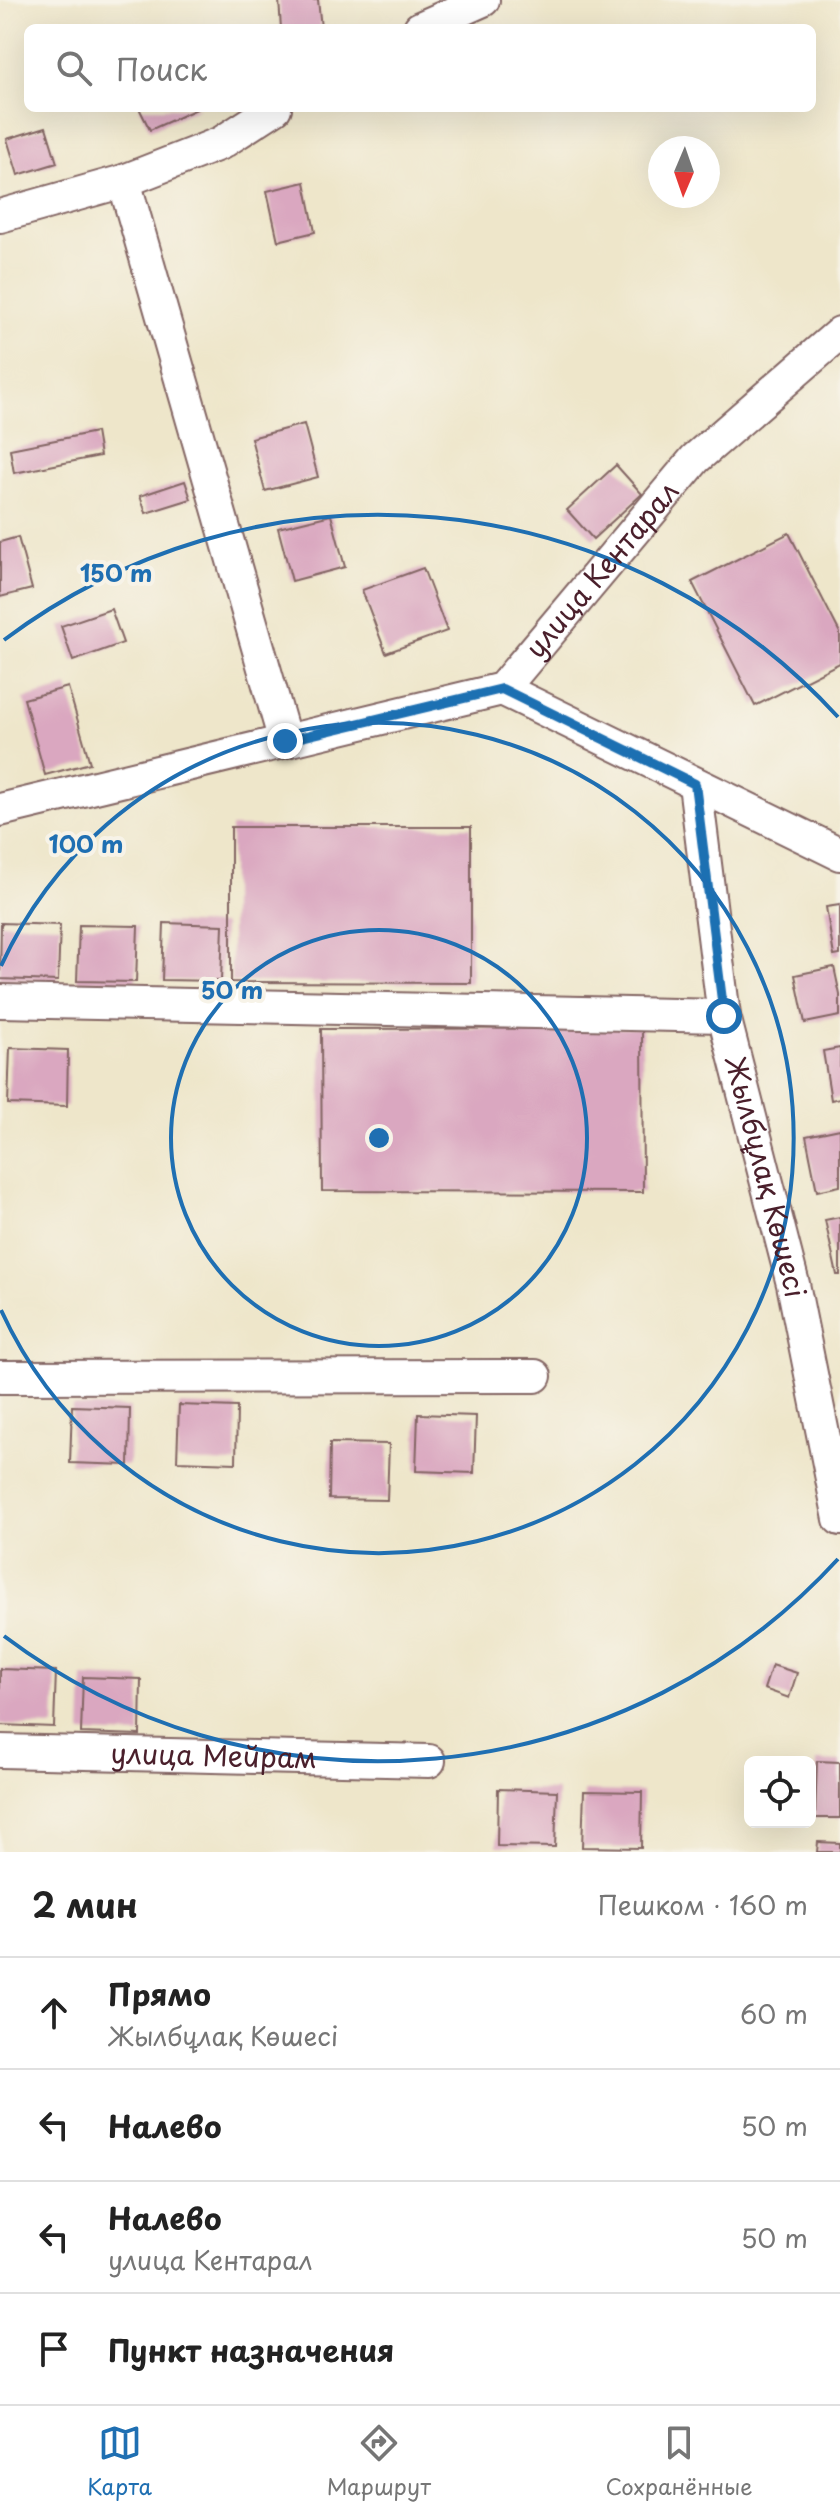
<!DOCTYPE html>
<html lang="ru">
<head>
<meta charset="utf-8">
<style>
  :root { --surface:#fff; --page:#f6f6f6; --text:#222; --muted:#767676; --line:#e0e0e0; --accent:#1f6fb2 }
  body { margin:0; font-family:"Playpen Sans",sans-serif; background:var(--page); color:var(--text) }
  .controls { position:absolute; right:24px; bottom:24px; display:grid; overflow:hidden; border-radius:12px; box-shadow:0 8px 32px #0002 }
  .controls button { width:72px; height:72px; display:grid; place-items:center; padding:0; border:0; border-bottom:2px solid var(--line); background:var(--surface); color:var(--text); font:40px sans-serif }
  .compass { position:absolute; left:648px; top:136px; width:72px; height:72px; border-radius:50%; background:var(--surface); box-shadow:0 8px 32px #0002; rotate:182deg }
  .stop { position:absolute; width:24px; height:24px; margin:-18px; border:6px solid #1f6fb2; border-radius:50%; background:#fff }
  .stop.end { background:#1f6fb2; border-color:#fff; box-shadow:0 2px 8px #0008 }
  .list { margin:0; padding:0; list-style:none }
  h2 { display:flex; justify-content:space-between; align-items:center; height:104px; margin:0; padding:0 32px; font-size:34px }
  h2 small { font-size:26px; font-weight:400; color:var(--muted) }
  .list li { display:grid; grid-template-columns:52px 1fr auto; gap:24px; align-items:center; box-sizing:border-box; height:112px; padding:0 32px; border-top:2px solid var(--line) }
  .list b { display:block; font-size:30px; white-space:nowrap }
  .list p { margin:0; font-size:26px; white-space:nowrap; color:var(--muted) }
  .list em { font-size:26px; font-style:normal; color:var(--muted) }
  .icon { flex:none; width:44px; height:44px; fill:none; stroke:currentColor; stroke-width:2; stroke-linecap:round; stroke-linejoin:round }
  .map { position:relative; flex:none; width:840px; height:1852px; overflow:hidden }
  .search { position:absolute; background:var(--surface); box-shadow:0 8px 32px #0002; left:24px; right:24px; top:24px; height:88px; display:flex; align-items:center; gap:20px; box-sizing:border-box; padding:0 28px; border-radius:12px; color:var(--muted); font-size:30px }
  .sheet { height:552px; background:var(--surface) }
  nav { display:flex; justify-content:space-around; align-items:center; box-sizing:border-box; height:112px; border-top:2px solid var(--line); background:var(--surface); font-size:22px; color:var(--muted) }
  nav a { display:grid; justify-items:center; gap:4px }
  nav .on { color:var(--accent) }
  .map>svg:first-child { display:block }
  .building { fill:#daa7c0 }
  .lines { fill:none; stroke-linecap:round; stroke-linejoin:round }
  .minor-casing { stroke:#836563; stroke-width:36 }
  .minor { stroke:#fff; stroke-width:32 }
  .route { stroke:#1f6fb2; stroke-width:10 }
  .ring { fill:none; stroke:#1f6fb2; stroke-width:4 }
  .labels { text-anchor:middle; stroke-width:8; stroke-linejoin:round; paint-order:stroke }
  .street-label { font-size:28px; fill:#4a1f2b; stroke:#f7f3e8 }
  .centre { fill:#1f6fb2; stroke:#f7f3e8; stroke-width:4 }
  .ring-label { font-size:24px; text-anchor:middle; font-weight:bold; fill:#1f6fb2; stroke:#f7f3e8; stroke-width:8; stroke-linejoin:round; paint-order:stroke }
</style>
</head>
<body>
<div class="map">
<svg width="840" height="1852" viewBox="0 0 840 1852">
  <rect width="100%" height="100%" fill="#f7f3e8"/>
  <filter id="ink" filterUnits="userSpaceOnUse"><feTurbulence type="fractalNoise" baseFrequency=".0125" numOctaves="2"/><feDisplacementMap in="SourceGraphic" scale="16" xChannelSelector="R" yChannelSelector="G"/><feConvolveMatrix kernelMatrix="1 2 1 2 8 2 1 2 1" color-interpolation-filters="sRGB"/></filter>
  <filter id="wash" filterUnits="userSpaceOnUse"><feTurbulence type="fractalNoise" baseFrequency=".006" numOctaves="4" result="noise"/><feDisplacementMap in="SourceGraphic" scale="32" xChannelSelector="R" yChannelSelector="G"/><feGaussianBlur stdDeviation="1.8" result="paint"/><feColorMatrix in="noise" values="0 0 0 0 0 0 0 0 0 0 0 0 0 0 0 0 0 1.4 0 .05"/><feComposite in="paint" operator="in"/></filter>
  <g filter="url(#wash)">
    <rect width="100%" height="100%" fill="#eee6ca"/>
    <g id="blocks">
      <g class="building">
        <polygon points="279,0 318,0 321,28 281,28"/>
        <polygon points="139,108 199,108 150,130"/>
        <polygon points="46,127 57,163 18,175 7,139"/>
        <polygon points="305,182 315,232 278,241 267,191"/>
        <polygon points="304,424 318,477 265,491 251,438"/>
        <polygon points="96,432 100,456 14,473 10,449"/>
        <polygon points="616,465 642,494 593,539 567,510"/>
        <polygon points="185,481 191,499 146,513 140,496"/>
        <polygon points="331,515 345,567 292,581 278,528"/>
        <polygon points="789,533 840,633 840,663 755,706 692,582"/>
        <polygon points="18,537 32,589 0,597 0,542"/>
        <polygon points="423,568 447,631 386,653 362,590"/>
        <polygon points="111,609 123,643 73,661 61,626"/>
        <polygon points="68,687 90,763 45,775 24,699"/>
        <polygon points="231,827 471,827 471,983 231,982"/>
        <polygon points="840,905 840,955 834,956 826,907"/>
        <polygon points="1,923 60,925 58,981 0,979"/>
        <polygon points="164,923 223,925 221,981 162,980"/>
        <polygon points="79,925 138,926 136,982 77,981"/>
        <polygon points="834,967 840,995 840,1016 805,1023 795,975"/>
        <polygon points="642,1028 643,1192 322,1191 321,1029"/>
        <polygon points="10,1048 68,1050 67,1106 8,1104"/>
        <polygon points="840,1048 840,1098 831,1100 823,1051"/>
        <polygon points="840,1129 840,1186 817,1191 806,1136"/>
        <polygon points="840,1217 840,1275 837,1275 825,1220"/>
        <polygon points="179,1405 237,1407 236,1463 177,1461"/>
        <polygon points="72,1406 130,1408 129,1465 70,1463"/>
        <polygon points="418,1414 476,1416 474,1473 416,1471"/>
        <polygon points="330,1443 389,1444 387,1500 329,1499"/>
        <polygon points="772,1665 797,1673 789,1698 764,1689"/>
        <polygon points="0,1669 56,1671 54,1727 0,1725"/>
        <polygon points="83,1677 141,1679 140,1735 81,1733"/>
        <polygon points="817,1761 840,1762 840,1818 815,1818"/>
        <polygon points="498,1789 557,1791 555,1847 497,1846"/>
        <polygon points="584,1791 642,1792 641,1848 582,1847"/>
        <polygon points="818,1842 840,1843 840,1852 817,1852"/>
      </g>
    </g>
  </g>
  <g filter="url(#ink)">
    <use href="#blocks" fill-opacity="0" stroke="#836563" stroke-width="2"/>
    <g class="lines">
      <defs>
        <g id="minor">
          <polyline points="420,28 483,0"/>
          <polyline points="124,181 285,741"/>
          <polyline points="0,216 124,181 221,143 275,108"/>
          <polyline points="502,689 840,854"/>
          <path id="s1" d="M695,784L724,1016L793,1284L840,1519"/>
          <path id="s2" d="M0,810L502,689L695,459L840,333"/>
          <polyline points="0,1001 724,1016"/>
          <polyline points="0,1377 535,1376"/>
          <path id="s3" d="M0,1751L429,1761"/>
        </g>
      </defs>
      <use href="#minor" class="minor-casing"/>
      <use href="#minor" class="minor"/>
    </g>
  </g>
  <g class="lines" filter="url(#ink)">
    <polyline class="route" points="285,741 502,689 695,784 724,1016"/>
  </g>
  <g class="ring">
    <circle cx="379" cy="1138" r="208"/>
    <path d="M1 966A415 415 0 1 1 1 1310"/>
    <path d="M838 1559A623 623 0 0 1 4 1636M4 640A623 623 0 0 1 838 717"/>
  </g>
  <g class="labels">
    <g class="street-label">
      <text dy="10" stroke="none"><textPath href="#s2" startOffset="672">улица Кентарал</textPath></text>
      <text dy="10" stroke="none"><textPath href="#s1" startOffset="400">Жылбұлақ Көшесі</textPath></text>
      <text dy="10" stroke="none"><textPath href="#s3" startOffset="214">улица Мейрам</textPath></text>
    </g>
  </g>
  <circle cx="379" cy="1138" r="12" class="centre"/>
  <g class="ring-label">
    <text x="116" y="582">150 m</text>
    <text x="86" y="853">100 m</text>
    <text x="232" y="999">50 m</text>
  </g>
</svg>
<div class="controls">
<button><svg class="icon" aria-label="locate" viewBox="0 0 24 24"><circle cx="12" cy="12" r="6"/><path d="M12 2v4M12 18v4M2 12h4M18 12h4"/></svg></button>
</div>
<svg class="compass" viewBox="-18 -18 36 36"><path d="M0-13l5 13h-10z" fill="#e53935"/><path d="M0 13l5-13h-10z" fill="#767676"/></svg>
<div class="stop" style="left:724px;top:1016px"></div>
<div class="stop end" style="left:285px;top:741px"></div>
<div class="search"><svg class="icon" aria-label="search" viewBox="0 0 24 24"><circle cx="10" cy="10" r="6"/><path d="M15 15l6 6"/></svg>Поиск</div>
</div>
<section class="sheet">
<h2>2 мин<small>Пешком · 160 m</small></h2>
<ul class="list">
<li><svg class="icon" aria-label="ahead" viewBox="0 0 24 24"><path d="M12 20V5M6 11l6-6 6 6"/></svg><div><b>Прямо</b><p>Жылбұлақ Көшесі</p></div><em>60 m</em></li>
<li><svg class="icon" aria-label="left" viewBox="0 0 24 24"><path d="M17 20v-9H6M10 6l-5 5 5 5"/></svg><div><b>Налево</b></div><em>50 m</em></li>
<li><svg class="icon" aria-label="left" viewBox="0 0 24 24"><path d="M17 20v-9H6M10 6l-5 5 5 5"/></svg><div><b>Налево</b><p>улица Кентарал</p></div><em>50 m</em></li>
<li><svg class="icon" aria-label="arrive" viewBox="0 0 24 24"><path d="M6 21V4h12l-3 4 3 4H6"/></svg><div><b>Пункт назначения</b></div></li>
</ul>
</section>
<nav>
<a class="on"><svg class="icon" aria-label="map" viewBox="0 0 24 24"><path d="M3 6l6-2 6 2 6-2v14l-6 2-6-2-6 2zM9 4v14M15 6v14"/></svg>Карта</a>
<a><svg class="icon" aria-label="directions" viewBox="0 0 24 24"><path d="M12 3l9 9-9 9-9-9zM9 14v-3h6M13 9l2 2-2 2"/></svg>Маршрут</a>
<a><svg class="icon" aria-label="saved" viewBox="0 0 24 24"><path d="M7 4h10v16l-5-4-5 4z"/></svg>Сохранённые</a>
</nav>
</body>
</html>
